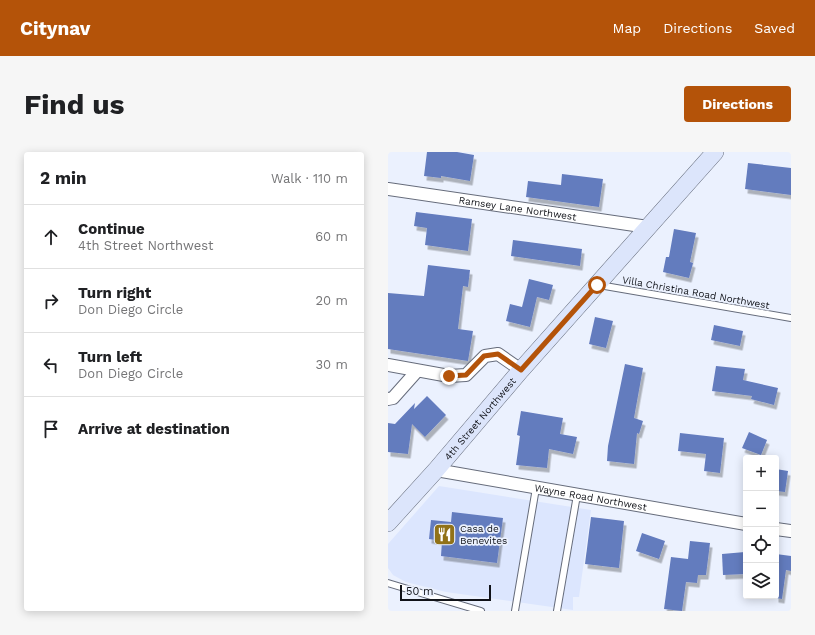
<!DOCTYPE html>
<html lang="en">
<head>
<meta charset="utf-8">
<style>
  :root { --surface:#fff; --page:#f6f6f6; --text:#202124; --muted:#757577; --line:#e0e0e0; --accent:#b45309 }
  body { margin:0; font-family:"Work Sans",sans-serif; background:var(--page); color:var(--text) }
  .controls { position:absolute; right:12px; bottom:12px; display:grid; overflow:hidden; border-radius:4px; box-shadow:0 2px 10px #0003 }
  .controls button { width:36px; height:36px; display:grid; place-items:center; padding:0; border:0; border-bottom:1px solid var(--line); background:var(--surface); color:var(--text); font:20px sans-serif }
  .scale { position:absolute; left:12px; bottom:10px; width:91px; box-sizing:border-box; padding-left:4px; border:2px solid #111319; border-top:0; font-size:11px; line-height:14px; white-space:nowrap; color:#111319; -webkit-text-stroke:3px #ebf1fe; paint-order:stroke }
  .stop { position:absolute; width:12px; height:12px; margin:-9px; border:3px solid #b45309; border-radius:50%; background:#fff }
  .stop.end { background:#b45309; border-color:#fff; box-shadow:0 1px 4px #0008 }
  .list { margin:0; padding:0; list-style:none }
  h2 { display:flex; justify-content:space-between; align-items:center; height:52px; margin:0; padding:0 16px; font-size:17px }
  h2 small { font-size:13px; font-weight:400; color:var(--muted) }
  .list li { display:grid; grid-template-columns:26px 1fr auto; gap:12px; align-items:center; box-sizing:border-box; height:64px; padding:0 16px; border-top:1px solid var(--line) }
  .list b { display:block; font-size:15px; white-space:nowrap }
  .list p { margin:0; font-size:13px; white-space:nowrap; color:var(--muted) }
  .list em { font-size:13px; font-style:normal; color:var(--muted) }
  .icon { flex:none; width:22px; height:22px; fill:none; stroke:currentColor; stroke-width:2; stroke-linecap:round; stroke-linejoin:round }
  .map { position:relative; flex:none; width:403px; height:459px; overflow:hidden; border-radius:4px }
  header { display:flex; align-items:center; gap:24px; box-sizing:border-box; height:56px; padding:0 20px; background:var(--accent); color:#fff }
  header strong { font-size:19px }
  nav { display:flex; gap:22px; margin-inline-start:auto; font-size:14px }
  .intro { display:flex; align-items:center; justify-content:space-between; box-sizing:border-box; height:96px; padding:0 24px }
  h1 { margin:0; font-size:28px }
  .button { padding:10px 18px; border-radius:4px; background:var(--accent); color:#fff; font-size:14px; font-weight:700 }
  main { display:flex; gap:24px; padding:0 24px }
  aside { flex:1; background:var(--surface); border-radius:4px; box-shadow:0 2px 10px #0003 }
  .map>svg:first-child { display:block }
  .built { fill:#dce6fe }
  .building { fill:#637bbe; filter:url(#shadow) }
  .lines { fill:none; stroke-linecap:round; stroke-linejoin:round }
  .lane-casing { stroke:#666c7b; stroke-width:8 }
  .street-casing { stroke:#666c7b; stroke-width:14 }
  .secondary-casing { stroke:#666c7b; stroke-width:18 }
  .lane { stroke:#fff; stroke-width:6 }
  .street { stroke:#fff; stroke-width:12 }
  .secondary { stroke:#dce5fb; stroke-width:17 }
  .route { stroke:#b45309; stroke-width:5 }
  .labels { text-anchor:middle; stroke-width:3.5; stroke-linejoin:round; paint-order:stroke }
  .street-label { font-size:10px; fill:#111319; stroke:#ebf1fe }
  .poi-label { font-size:10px; fill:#111319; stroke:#ebf1fe; text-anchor:start }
</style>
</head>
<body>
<header>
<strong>Citynav</strong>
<nav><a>Map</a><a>Directions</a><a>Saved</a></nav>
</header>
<div class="intro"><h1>Find us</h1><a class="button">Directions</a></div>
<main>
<aside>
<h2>2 min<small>Walk · 110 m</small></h2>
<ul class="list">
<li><svg class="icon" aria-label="ahead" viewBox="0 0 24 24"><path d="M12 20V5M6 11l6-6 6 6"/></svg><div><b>Continue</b><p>4th Street Northwest</p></div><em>60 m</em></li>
<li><svg class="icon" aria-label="right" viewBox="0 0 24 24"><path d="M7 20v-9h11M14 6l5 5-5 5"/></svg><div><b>Turn right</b><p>Don Diego Circle</p></div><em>20 m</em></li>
<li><svg class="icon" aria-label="left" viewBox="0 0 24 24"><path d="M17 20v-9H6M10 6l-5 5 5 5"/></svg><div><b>Turn left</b><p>Don Diego Circle</p></div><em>30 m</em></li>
<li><svg class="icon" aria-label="arrive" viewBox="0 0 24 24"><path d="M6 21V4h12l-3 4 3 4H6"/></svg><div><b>Arrive at destination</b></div></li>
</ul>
</aside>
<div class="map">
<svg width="403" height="459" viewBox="0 0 403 459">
  <defs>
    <filter id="shadow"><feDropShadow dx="2.5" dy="4.5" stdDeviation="0" flood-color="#0004"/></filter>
  </defs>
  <rect width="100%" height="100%" fill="#ebf1fe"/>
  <polygon class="built" points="51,334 203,358 191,445 185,445 185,458 58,440 18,430 5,423 0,416 0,392"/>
  <g class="building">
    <polygon points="39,0 69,0 86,3 82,29 53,24 53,26 36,24"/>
    <polygon points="360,11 403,16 403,43 357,37"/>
    <polygon points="174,22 215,27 211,55 138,45 140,29 173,33"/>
    <polygon points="28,60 84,67 80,99 37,93 39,76 26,74"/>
    <polygon points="286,77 308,81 302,110 305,111 301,126 275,120 278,105 281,105"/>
    <polygon points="125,88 194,97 192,114 123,104"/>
    <polygon points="40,113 82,118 80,135 75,134 70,177 85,179 80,209 0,197 0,141 36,144"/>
    <polygon points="141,127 165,133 161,148 149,145 142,175 118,169 122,152 134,155"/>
    <polygon points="207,165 225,169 218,196 201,192"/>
    <polygon points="326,173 355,179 352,194 323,188"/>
    <polygon points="237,212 255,216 246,266 255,269 251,282 249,281 246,312 219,309 220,294"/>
    <polygon points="328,214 357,217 355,228 390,236 386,253 363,247 364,244 324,239"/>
    <polygon points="39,244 58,263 37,285 24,272 20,302 0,300 0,271 7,272 27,251 26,257"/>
    <polygon points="133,259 175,266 172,282 189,285 185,302 161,297 159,316 128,313 132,284 129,283"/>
    <polygon points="361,280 379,288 373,303 354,296"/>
    <polygon points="292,281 336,286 332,321 316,319 318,302 290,299"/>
    <polygon points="388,317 400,319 397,340 388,339"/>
    <polygon points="64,360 115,366 109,411 53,404 54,389 41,387 43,368 63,370"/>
    <polygon points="203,365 236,369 231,416 197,412"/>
    <polygon points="254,381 277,389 271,407 248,399"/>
    <polygon points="302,389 322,391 318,423 310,423 309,431 298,430 294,459 276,457 283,405 300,407"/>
    <polygon points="357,400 358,422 335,423 334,402"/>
    <polygon points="388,402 403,404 403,419 398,418 394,447 388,446"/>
  </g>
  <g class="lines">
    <defs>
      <g id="lane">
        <polyline points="211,133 403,166"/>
        <polyline points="0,431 93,459"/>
        <polyline points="127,459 148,336"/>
        <polyline points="169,459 189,343"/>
      </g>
      <g id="street">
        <path id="s1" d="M0,37L260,75"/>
        <polyline points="0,213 61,224 78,223 97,204 110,202 133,218"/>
        <polyline points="0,247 5,246 29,219"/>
        <path id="s2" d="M48,318L358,372"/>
        <polyline points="388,377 403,379"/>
      </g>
      <g id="secondary">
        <path id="s3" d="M0,371L48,318L133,218L327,0"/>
      </g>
    </defs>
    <use href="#lane" class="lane-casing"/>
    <use href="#street" class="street-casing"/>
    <use href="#secondary" class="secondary-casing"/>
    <use href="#lane" class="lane"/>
    <use href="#street" class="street"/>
    <use href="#secondary" class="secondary"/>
  </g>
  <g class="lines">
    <polyline class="route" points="61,224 78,223 96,204 110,202 133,218 209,133"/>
  </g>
  <defs>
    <symbol id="restaurant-square" viewBox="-11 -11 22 22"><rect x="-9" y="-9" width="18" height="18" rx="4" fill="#917218" stroke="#ebf1fe"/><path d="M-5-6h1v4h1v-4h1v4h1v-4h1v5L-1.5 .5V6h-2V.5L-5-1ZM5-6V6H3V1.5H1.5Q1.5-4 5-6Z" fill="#fff"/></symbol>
  </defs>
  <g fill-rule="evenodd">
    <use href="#restaurant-square" x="44" y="370" width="25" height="25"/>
  </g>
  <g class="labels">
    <g class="street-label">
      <text dy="4" stroke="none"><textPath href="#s1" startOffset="131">Ramsey Lane Northwest</textPath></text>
      <text transform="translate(308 140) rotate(10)" y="4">Villa Christina Road Northwest</text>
      <text dy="4" stroke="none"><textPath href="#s3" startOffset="139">4th Street Northwest</textPath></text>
      <text dy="4" stroke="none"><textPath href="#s2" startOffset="157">Wayne Road Northwest</textPath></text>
    </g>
    <g class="poi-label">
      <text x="72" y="380">Casa de<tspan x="72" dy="12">Benevites</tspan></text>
    </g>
  </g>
</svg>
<div class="controls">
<button>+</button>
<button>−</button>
<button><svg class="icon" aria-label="locate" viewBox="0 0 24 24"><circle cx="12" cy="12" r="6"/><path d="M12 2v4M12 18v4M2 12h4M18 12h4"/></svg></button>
<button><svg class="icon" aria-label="layers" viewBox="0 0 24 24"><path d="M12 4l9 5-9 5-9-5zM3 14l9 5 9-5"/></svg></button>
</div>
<div class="scale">50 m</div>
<div class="stop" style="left:209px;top:133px"></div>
<div class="stop end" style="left:61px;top:224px"></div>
</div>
</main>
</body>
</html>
